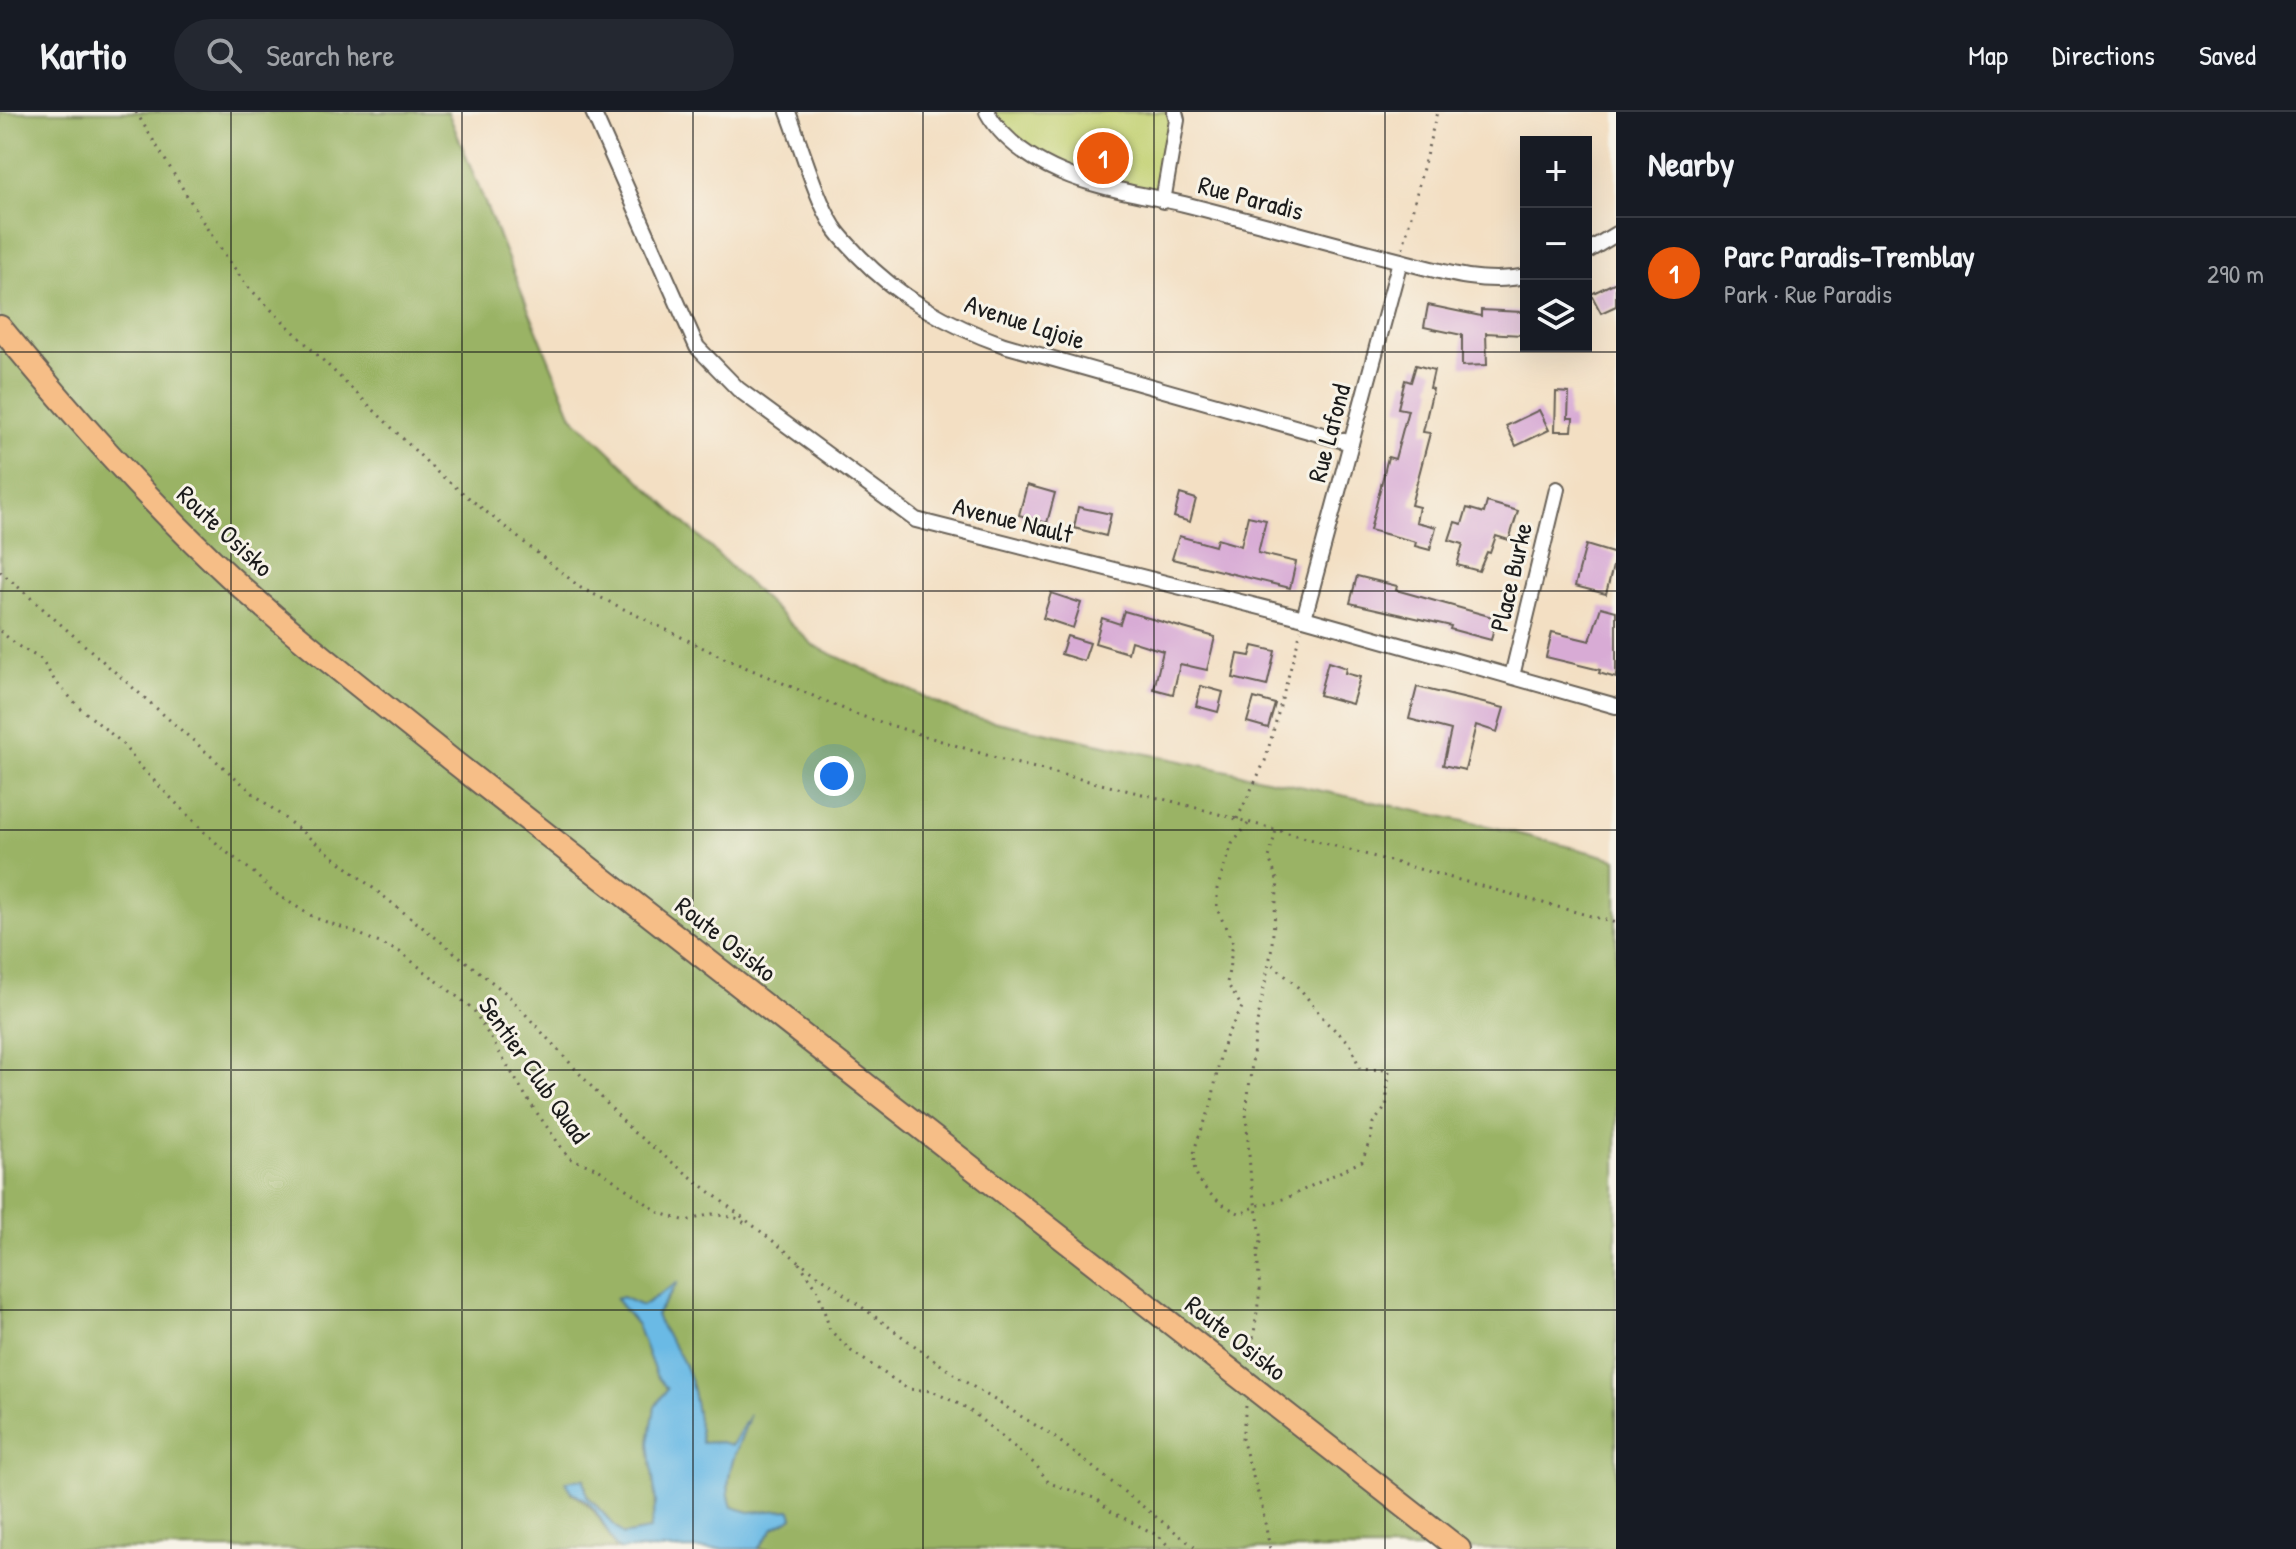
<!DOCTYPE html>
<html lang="en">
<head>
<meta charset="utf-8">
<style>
  :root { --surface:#171b24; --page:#242831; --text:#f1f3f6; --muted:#9ea1a6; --line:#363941; --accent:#ea580c }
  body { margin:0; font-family:"Patrick Hand",sans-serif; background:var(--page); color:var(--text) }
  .controls { position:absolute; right:24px; top:24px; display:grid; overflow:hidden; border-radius:0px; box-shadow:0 8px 32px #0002 }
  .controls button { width:72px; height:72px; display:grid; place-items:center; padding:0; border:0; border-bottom:2px solid var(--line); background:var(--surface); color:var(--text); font:40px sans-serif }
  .you { position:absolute; left:834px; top:664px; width:28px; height:28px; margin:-20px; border:6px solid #fff; border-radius:50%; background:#1a73e8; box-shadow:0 0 0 12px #1a73e833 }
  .badge { display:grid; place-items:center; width:52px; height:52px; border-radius:50%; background:var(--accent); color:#fff; font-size:26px; font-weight:700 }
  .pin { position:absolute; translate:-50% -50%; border:4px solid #fff; box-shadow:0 2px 8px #0006 }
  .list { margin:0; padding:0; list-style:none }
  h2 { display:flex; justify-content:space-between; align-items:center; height:104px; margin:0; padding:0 32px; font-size:34px }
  h2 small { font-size:26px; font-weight:400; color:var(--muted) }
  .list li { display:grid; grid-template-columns:52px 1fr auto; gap:24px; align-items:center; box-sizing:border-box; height:112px; padding:0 32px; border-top:2px solid var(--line) }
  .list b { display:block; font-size:30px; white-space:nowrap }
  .list p { margin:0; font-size:26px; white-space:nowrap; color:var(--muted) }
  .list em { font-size:26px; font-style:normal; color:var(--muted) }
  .icon { flex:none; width:44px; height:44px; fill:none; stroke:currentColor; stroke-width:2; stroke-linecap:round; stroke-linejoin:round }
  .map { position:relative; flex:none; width:1616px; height:1437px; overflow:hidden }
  header { display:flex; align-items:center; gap:48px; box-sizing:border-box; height:112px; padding:0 40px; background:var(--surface); border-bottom:2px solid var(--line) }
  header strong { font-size:38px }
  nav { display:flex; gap:44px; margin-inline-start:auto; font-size:28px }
  .search { width:560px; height:72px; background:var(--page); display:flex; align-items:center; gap:20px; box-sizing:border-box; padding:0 28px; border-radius:44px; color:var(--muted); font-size:30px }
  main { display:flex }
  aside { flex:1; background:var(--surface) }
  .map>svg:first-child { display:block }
  .green { fill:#c3d173; stroke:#707648; stroke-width:2 }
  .forest { fill:#9ab365; stroke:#5b6840; stroke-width:2 }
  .water { fill:#6abae5; stroke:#436b80; stroke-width:2 }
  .building { fill:#d8abd5 }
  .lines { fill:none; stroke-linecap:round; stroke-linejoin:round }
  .minor-casing { stroke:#676056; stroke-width:18 }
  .trunk-casing { stroke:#676056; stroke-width:26 }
  .path { stroke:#676056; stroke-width:3; stroke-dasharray:2 6; stroke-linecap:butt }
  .minor { stroke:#fff; stroke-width:14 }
  .trunk { stroke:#f6be87; stroke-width:22 }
  .grid { fill:none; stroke:#1c1c1c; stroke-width:2; stroke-opacity:0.55 }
  .labels { text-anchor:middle; stroke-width:6; stroke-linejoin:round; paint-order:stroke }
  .street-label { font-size:26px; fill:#1c1c1c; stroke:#f7f3e8 }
</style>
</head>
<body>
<header>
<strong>Kartio</strong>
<div class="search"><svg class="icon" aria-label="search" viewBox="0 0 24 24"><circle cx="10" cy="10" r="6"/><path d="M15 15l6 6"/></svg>Search here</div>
<nav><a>Map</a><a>Directions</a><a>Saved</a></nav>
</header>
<main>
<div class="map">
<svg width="1616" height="1437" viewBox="0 0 1616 1437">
  <rect width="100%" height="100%" fill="#f7f3e8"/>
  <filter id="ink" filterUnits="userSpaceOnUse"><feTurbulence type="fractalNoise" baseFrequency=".0125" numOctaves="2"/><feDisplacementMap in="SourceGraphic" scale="16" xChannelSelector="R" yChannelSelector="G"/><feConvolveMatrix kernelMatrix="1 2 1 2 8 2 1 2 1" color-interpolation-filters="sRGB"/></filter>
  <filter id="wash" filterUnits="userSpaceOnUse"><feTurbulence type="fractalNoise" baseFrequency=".006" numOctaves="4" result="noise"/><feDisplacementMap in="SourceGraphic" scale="32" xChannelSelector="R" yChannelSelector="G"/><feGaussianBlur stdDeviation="1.8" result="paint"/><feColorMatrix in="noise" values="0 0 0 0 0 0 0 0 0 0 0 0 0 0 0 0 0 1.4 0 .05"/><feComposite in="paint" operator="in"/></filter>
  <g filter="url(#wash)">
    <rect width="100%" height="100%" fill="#f3dfc3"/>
    <polygon class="green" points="987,0 1175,0 1163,89 1041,49"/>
    <path class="forest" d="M0,0H448L572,304L814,534L964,603L1497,716L1616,747V1437H758L774,1416L793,1405L790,1398L749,1400L732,1395C721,1366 738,1336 748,1308L732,1334L720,1330L702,1331C696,1304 696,1277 684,1252C676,1234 664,1224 656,1203L676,1173L641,1194L622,1185L616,1187L637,1213L656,1263L667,1277L655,1295L649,1331L656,1391L650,1418L623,1423L587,1383L584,1367L571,1381C594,1392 603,1412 615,1434L620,1437H0Z"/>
    <path class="water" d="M678,1170L656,1203C664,1224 676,1234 684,1252C696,1277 696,1304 702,1331L720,1330L732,1333L750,1302C740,1332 720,1365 732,1395L749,1400L791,1398L793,1405L774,1416L758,1437H620L615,1434C607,1419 600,1402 588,1390C577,1380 573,1385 565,1369L584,1367L587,1384L623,1423L650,1418L656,1391L649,1331L655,1295L667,1277L656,1263L637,1213L616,1187L622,1185L642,1194Z"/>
    <g id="blocks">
      <g class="building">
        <polygon points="1616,170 1616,194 1601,201 1591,182"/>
        <polygon points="1428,193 1481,204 1481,198 1523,200 1522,223 1486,221 1487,253 1462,254 1462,223 1424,215"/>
        <polygon points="1416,253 1434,258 1430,276 1433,277 1423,320 1430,321 1411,393 1419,395 1416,410 1436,415 1430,438 1415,434 1416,430 1370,418 1388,345 1395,347 1408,298 1398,296 1405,268 1411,270"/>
        <polygon points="1556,280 1569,281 1568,306 1573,306 1572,319 1555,319"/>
        <polygon points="1539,298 1549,318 1516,334 1506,314"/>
        <polygon points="1027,373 1055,381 1047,411 1019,403"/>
        <polygon points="1180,382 1196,387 1190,410 1174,405"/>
        <polygon points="1487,390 1518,399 1509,428 1496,424 1490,441 1487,440 1479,459 1457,453 1463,432 1449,428 1455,410 1462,412 1467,396 1484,401"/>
        <polygon points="1078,395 1111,402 1106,424 1074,416"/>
        <polygon points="1248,404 1266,408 1258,441 1296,450 1290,476 1172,447 1179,424 1215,434 1217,427 1241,434"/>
        <polygon points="1586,433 1616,442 1606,482 1575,474"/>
        <polygon points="1357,464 1397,474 1396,478 1496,506 1491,528 1450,517 1451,514 1350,491"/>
        <polygon points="1051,481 1081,491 1073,516 1043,506"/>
        <polygon points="1601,495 1616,499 1616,566 1599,561 1600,558 1546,545 1552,520 1590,529"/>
        <polygon points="1124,499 1215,525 1207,558 1180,552 1173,582 1154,577 1163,539 1131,529 1128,541 1095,531 1102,506 1120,512"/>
        <polygon points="1067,524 1090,531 1084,549 1061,542"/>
        <polygon points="1253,534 1275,539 1267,574 1233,566 1238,542 1250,544"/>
        <polygon points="1328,550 1346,556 1345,561 1360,565 1352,592 1319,583"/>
        <polygon points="1201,574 1223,580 1218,600 1196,594"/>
        <polygon points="1417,575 1504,596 1497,620 1476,613 1465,658 1443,653 1451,618 1409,607"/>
        <polygon points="1254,586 1275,592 1268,616 1247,610"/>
      </g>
    </g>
  </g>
  <g filter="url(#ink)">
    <use href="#blocks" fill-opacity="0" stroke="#676056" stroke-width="2"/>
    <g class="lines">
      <defs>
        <g id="minor">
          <polyline points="593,0 697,235 738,277 916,408 1304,506 1616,594"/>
          <path d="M788,0C801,33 816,87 834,115C840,125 850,134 858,143C899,186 948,213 1004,233L1351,331"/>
          <path d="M987,0C1003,29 1031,47 1061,60C1100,77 1142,82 1184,92C1256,110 1329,131 1401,149C1442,160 1483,173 1526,164"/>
          <polyline points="1163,89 1177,8 1175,0"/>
          <polyline points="1586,140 1616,122"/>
          <polyline points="1304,506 1400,149"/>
          <polyline points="1512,564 1557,377"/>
        </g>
        <path id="trunk" d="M0,215C72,302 146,387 229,464C301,530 379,589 454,650L1459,1437"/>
      </defs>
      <use href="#minor" class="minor-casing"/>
      <use href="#trunk" class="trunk-casing"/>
      <g class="path">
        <polyline points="136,0 208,118 246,173 438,361 581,476 726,547 858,603 1006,649 1171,689 1616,811"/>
        <polyline points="1403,136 1437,0"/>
        <polyline points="0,459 254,682 507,882 632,1019 796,1147 959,1266 1053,1324 1197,1437"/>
        <polyline points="0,519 18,534 41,547 55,569 80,596 121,630 138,652 205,721 229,742 252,759 273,780 315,806 350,818 400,840 473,897 530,991 569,1046 598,1057 660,1101 686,1109 712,1102 736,1106 749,1113"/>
        <polyline points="1237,707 1265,649 1301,518"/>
        <path d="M1248,712L1232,732L1217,777V797L1233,831L1227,871L1242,895C1237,906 1229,917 1225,928C1218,947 1216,970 1212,989C1207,1012 1187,1037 1196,1061C1204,1081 1223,1094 1241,1102L1256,1094L1287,1086L1362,1049L1371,1026L1373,1011L1386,995L1389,958L1360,957L1350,931L1326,910L1301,878L1269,849"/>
        <polyline points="799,1151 817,1176 830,1218 851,1239 908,1277 932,1279 967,1296 1036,1353 1049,1371 1097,1387 1110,1399 1159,1424 1171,1437"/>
        <polyline points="1250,1250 1260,1178 1257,1141 1262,1127 1251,1070 1246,1000 1257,911 1271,841 1278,770 1269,746 1276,718"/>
        <polyline points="1246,1294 1242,1327 1262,1395 1270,1437"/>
      </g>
      <use href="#minor" class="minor"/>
      <use href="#trunk" class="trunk"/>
    </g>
  </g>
  <path class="grid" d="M231,0V1437M462,0V1437M693,0V1437M923,0V1437M1154,0V1437M1385,0V1437M0,240H1616M0,479H1616M0,718H1616M0,958H1616M0,1198H1616"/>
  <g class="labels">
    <g class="street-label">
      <text transform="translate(1251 86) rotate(15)" y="9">Rue Paradis</text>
      <text transform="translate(1025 210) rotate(18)" y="9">Avenue Lajoie</text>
      <text transform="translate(1329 321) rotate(-75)" y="9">Rue Lafond</text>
      <text transform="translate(1013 408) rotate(14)" y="9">Avenue Nault</text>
      <text transform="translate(225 419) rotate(43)" y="9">Route Osisko</text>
      <text transform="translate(1511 465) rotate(-77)" y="9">Place Burke</text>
      <text transform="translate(726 827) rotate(38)" y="9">Route Osisko</text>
      <text transform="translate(534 958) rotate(55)" y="9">Sentier Club Quad</text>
      <text transform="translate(1236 1226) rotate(38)" y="9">Route Osisko</text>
    </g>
  </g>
</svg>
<div class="controls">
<button>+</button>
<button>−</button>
<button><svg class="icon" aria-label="layers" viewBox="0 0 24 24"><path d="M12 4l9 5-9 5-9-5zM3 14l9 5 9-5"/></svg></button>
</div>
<div class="you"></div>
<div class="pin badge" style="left:1103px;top:46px">1</div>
</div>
<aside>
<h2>Nearby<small></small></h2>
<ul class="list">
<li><span class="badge">1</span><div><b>Parc Paradis-Tremblay</b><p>Park · Rue Paradis</p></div><em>290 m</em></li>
</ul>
</aside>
</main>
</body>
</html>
